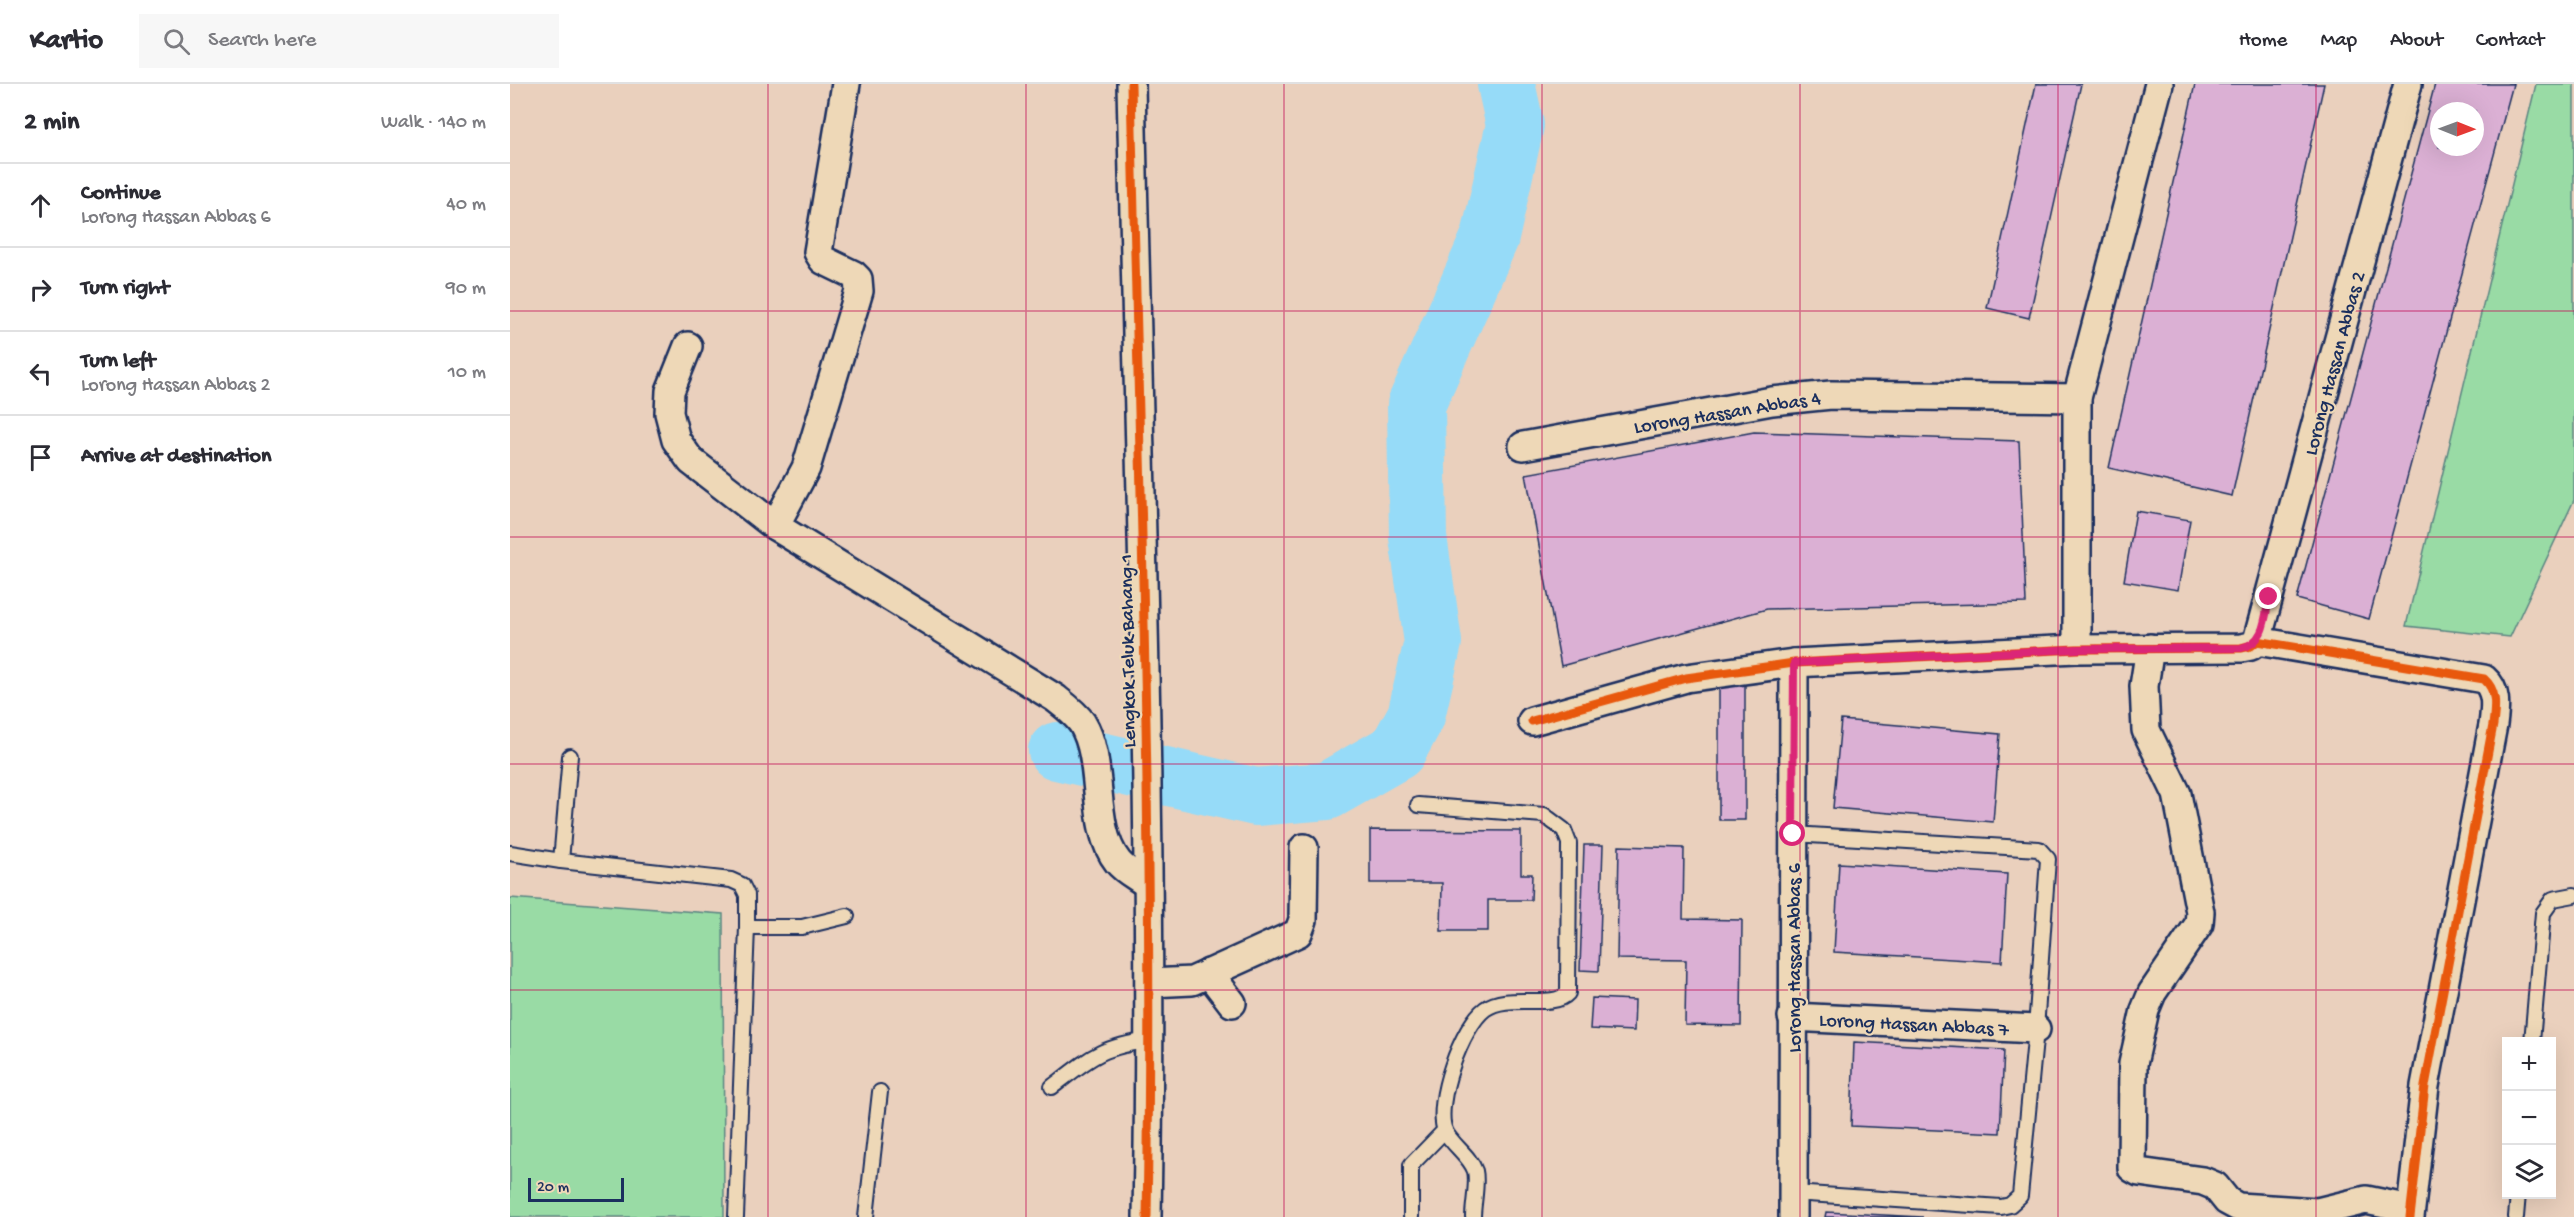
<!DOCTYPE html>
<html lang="en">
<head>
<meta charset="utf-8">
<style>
  :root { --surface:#fff; --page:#f7f7f7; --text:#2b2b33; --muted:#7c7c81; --line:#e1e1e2 }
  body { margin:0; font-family:"Gochi Hand",sans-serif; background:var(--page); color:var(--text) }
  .controls { position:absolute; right:18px; bottom:18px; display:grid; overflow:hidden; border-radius:0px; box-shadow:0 6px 24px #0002 }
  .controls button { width:54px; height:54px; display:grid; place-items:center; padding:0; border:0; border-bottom:2px solid var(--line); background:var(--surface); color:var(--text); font:30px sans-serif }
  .compass { position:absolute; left:1920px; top:18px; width:54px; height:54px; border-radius:50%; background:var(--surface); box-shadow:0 6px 24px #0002; rotate:91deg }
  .scale { position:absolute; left:18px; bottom:15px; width:96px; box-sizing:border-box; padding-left:6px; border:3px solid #1b2f5e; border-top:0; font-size:16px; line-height:21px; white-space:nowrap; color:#1b2f5e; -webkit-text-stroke:4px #eed8b7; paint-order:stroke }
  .stop { position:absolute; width:18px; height:18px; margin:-14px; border:4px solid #db2777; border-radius:50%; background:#fff }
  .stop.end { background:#db2777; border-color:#fff; box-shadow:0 2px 6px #0008 }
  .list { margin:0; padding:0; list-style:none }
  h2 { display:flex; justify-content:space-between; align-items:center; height:78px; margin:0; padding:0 24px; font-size:26px }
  h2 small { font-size:20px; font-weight:400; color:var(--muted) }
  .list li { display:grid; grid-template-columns:39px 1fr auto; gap:18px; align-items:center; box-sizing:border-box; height:84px; padding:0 24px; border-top:2px solid var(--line) }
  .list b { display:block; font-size:22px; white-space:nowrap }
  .list p { margin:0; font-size:20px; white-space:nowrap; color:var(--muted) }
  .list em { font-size:20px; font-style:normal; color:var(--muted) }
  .icon { flex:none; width:33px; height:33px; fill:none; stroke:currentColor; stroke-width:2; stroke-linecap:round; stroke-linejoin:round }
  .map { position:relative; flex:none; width:2064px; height:1133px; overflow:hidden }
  header { display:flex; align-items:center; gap:36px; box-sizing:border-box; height:84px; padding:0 30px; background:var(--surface); border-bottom:2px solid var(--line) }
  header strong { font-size:28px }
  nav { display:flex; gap:33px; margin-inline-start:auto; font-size:21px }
  .search { width:420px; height:54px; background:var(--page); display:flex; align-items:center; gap:15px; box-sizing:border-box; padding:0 21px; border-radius:0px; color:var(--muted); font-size:22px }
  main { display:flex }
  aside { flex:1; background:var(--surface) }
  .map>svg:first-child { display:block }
  .green { fill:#99dba5; stroke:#5a8582; stroke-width:1.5 }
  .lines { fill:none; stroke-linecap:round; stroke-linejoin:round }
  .river { stroke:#96dbf8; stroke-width:58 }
  .building { fill:#dbb0d4; stroke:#1b2f5e; stroke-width:1.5; fill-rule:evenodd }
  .lane-casing { stroke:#1b2f5e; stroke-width:18 }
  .street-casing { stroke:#1b2f5e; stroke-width:32 }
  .lane { stroke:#eed8b7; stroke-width:14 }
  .street { stroke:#eed8b7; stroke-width:27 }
  .cycleway-casing { stroke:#eed8b7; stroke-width:13 }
  .cycleway { stroke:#e8590c; stroke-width:9 }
  .route { stroke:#db2777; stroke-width:8 }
  .grid { fill:none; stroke:#c2185b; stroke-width:1.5; stroke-opacity:0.55 }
  .labels { text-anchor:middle; stroke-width:4.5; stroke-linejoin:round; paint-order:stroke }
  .street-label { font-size:20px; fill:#1b2f5e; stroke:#eed8b7 }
</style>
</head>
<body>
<header>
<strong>Kartio</strong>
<div class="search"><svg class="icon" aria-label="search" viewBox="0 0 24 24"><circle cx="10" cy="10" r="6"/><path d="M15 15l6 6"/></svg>Search here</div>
<nav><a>Home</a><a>Map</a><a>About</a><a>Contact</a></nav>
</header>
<main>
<aside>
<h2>2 min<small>Walk · 140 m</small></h2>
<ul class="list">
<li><svg class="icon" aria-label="ahead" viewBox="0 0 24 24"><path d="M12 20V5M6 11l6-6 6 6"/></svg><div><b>Continue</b><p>Lorong Hassan Abbas 6</p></div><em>40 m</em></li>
<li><svg class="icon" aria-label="right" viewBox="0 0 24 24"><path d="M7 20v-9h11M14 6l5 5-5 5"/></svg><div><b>Turn right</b></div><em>90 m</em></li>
<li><svg class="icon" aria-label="left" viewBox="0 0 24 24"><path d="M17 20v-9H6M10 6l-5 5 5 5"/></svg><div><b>Turn left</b><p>Lorong Hassan Abbas 2</p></div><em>10 m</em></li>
<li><svg class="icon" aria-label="arrive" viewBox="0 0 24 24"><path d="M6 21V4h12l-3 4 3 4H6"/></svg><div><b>Arrive at destination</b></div></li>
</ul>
</aside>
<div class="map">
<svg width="2064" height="1133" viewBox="0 0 2064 1133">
  <rect width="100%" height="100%" fill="#ead0bd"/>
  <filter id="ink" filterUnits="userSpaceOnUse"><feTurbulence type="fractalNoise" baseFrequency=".0167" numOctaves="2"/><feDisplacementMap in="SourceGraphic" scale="12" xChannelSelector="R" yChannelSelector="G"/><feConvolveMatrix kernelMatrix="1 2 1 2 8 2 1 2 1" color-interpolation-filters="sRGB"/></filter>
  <g filter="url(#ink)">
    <g class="green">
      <polygon points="2026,0 2064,0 2064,416 2000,553 1896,542"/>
      <polygon points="0,814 213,830 214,1133 0,1133"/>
    </g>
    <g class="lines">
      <polyline class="river" points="547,667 746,713 817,707 887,667 906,632 923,558 908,453 906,321 980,153 1005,41 996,0"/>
    </g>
    <g class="building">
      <polygon points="1526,0 1571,0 1519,234 1477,224"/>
      <polygon points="1685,0 1814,0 1722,412 1599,384"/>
      <path d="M1925,0H2003L1859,535L1787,515ZM1929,27H1965V63H1929Z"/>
      <polygon points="1244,348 1509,357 1516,519 1257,525 1051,582 1016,390"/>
      <polygon points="1626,427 1680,436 1668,506 1614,497"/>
      <rect x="1209" y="598" width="26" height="138"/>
      <polygon points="1331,636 1490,650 1483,738 1323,724"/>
      <polygon points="860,746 1011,747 1011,790 1022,790 1021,816 978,816 978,847 931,847 932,799 860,799"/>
      <polygon points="1074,761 1093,761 1089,887 1070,886"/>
      <polygon points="1109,762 1174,764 1173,835 1232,836 1231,942 1175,941 1176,876 1107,875"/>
      <polygon points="1329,779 1497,790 1492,878 1324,868"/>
      <polygon points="1082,914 1125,916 1124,947 1080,945"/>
      <polygon points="1344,958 1494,966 1490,1049 1341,1042"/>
      <polygon points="1316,1128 1413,1133 1315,1133"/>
    </g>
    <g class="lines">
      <defs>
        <g id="lane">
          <path d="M908,721L1034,731L1054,746L1059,759L1058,909C1043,926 998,908 975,925C952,942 924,1019 935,1047C942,1061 960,1072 965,1087C968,1099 963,1120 963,1133"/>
          <polyline points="1283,750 1529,765 1538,775 1526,945 1510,1112 1500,1121 1491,1123 1283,1109"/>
          <polyline points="0,769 51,777 221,796 232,801 237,811 237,843 226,1133"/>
          <polyline points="51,777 60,672"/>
          <polyline points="237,843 292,843 337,832"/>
          <polyline points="2022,958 2033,829 2043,815 2064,811"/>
          <path d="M542,1003C581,973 590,963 641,956"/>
          <polyline points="356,1133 370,1008"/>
          <polyline points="901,1133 901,1081 935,1046"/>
          <polyline points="2006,1133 2008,1110"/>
        </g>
        <g id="street">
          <path d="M621,0C629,378 644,755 637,1133"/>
          <path d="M178,262L160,307L159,329L166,356L181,377L265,442L545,614C554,621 565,629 572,639C596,678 579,742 608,778C615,787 628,793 637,800"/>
          <polyline points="1013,362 1262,317 1321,311 1567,314"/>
          <polyline points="265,442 296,384 349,207 348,195 344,191 313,176 308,168 336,0"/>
          <polyline points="1747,557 1898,0"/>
          <polyline points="1640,564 1634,602 1636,646 1667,710 1690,828 1689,840 1642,909 1635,926 1623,980 1622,1084 1629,1088 1693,1097 1705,1102 1717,1117 1728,1123 1807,1128 1856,1116 1900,1125"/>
          <polyline points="1567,565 1567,314 1649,0"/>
          <path d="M1022,637L1176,594L1284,579L1567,565L1731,564L1741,562L1747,557L1974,595C1988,607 1985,624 1983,641L1915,1002L1900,1133"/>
          <polyline points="699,889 722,919"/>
          <polyline points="640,899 682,897 788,849 793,836 794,764"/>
          <polyline points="1282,933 1526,945"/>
          <polyline points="1283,1133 1284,579"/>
        </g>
      </defs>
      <use href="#lane" class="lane-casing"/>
      <use href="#street" class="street-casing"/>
      <use href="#lane" class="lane"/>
      <use href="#street" class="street"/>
      <defs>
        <g id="cycleway">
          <path d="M621,0C629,378 644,755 637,1133"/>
          <path d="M1022,637L1176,594L1284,579L1567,565L1731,564L1741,562L1747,557L1974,595C1988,607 1985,624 1983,641L1915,1002L1900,1133"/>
        </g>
      </defs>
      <use href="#cycleway" class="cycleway-casing"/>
      <use href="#cycleway" class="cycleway"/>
    </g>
  </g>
  <g class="lines" filter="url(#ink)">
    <path class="route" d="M1283,750L1284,579L1568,565L1731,564C1755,559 1755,534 1759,513"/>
  </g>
  <path class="grid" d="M258,0V1133M516,0V1133M774,0V1133M1032,0V1133M1290,0V1133M1548,0V1133M1806,0V1133M0,227H2064M0,453H2064M0,680H2064M0,906H2064"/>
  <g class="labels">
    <g class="street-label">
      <text transform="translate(1823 279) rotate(-75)" y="7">Lorong Hassan Abbas 2</text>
      <text transform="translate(1217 327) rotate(-9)" y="7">Lorong Hassan Abbas 4</text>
      <text transform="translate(616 567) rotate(-91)" y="7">Lengkok Teluk Bahang 1</text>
      <text transform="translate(1283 874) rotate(-90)" y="7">Lorong Hassan Abbas 6</text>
      <text transform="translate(1404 939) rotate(3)" y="7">Lorong Hassan Abbas 7</text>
    </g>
  </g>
</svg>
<div class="controls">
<button>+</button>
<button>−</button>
<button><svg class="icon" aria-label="layers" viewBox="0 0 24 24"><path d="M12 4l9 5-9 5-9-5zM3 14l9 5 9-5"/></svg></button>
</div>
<svg class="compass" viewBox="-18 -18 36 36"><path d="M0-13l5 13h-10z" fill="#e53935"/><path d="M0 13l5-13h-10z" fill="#7c7c81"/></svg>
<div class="scale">20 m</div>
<div class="stop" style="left:1283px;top:750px"></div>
<div class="stop end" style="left:1759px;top:513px"></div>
</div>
</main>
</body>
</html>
